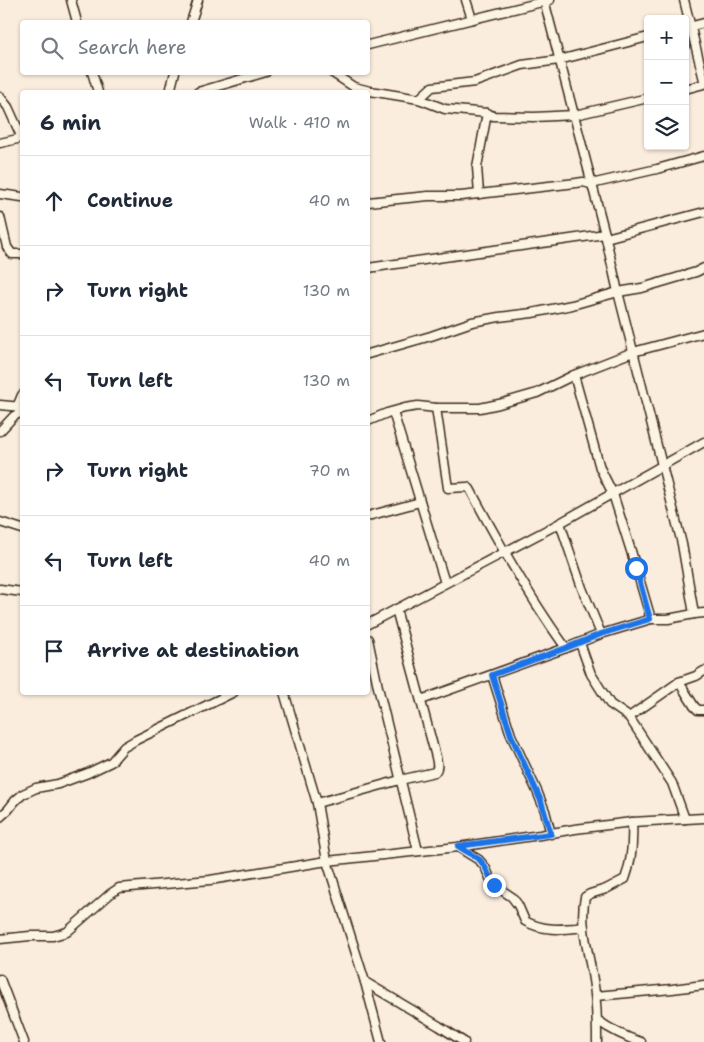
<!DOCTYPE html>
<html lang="en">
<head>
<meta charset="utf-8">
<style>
  :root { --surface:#fff; --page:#f6f6f7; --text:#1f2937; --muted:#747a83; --line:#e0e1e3 }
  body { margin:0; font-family:"Shantell Sans",sans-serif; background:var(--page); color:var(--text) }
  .controls { position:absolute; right:15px; top:15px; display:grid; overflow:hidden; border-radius:5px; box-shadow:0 1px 4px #0004 }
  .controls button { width:45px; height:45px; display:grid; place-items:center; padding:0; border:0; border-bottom:1px solid var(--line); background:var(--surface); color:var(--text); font:25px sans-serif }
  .stop { position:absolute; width:15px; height:15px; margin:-11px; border:4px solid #1a73e8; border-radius:50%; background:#fff }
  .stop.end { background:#1a73e8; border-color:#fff; box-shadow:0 1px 5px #0008 }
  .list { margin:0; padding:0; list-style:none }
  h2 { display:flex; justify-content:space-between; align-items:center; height:65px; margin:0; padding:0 20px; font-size:21px }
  h2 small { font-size:16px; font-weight:400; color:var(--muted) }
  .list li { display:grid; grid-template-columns:32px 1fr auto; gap:15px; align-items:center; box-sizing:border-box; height:90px; padding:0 20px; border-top:1px solid var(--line) }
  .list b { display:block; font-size:19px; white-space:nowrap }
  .list em { font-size:16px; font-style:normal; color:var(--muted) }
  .icon { flex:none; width:28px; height:28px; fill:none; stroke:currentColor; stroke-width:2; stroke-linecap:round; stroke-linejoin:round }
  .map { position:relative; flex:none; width:704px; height:1042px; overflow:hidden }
  .search { position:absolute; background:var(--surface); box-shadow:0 1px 4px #0004; left:20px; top:20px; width:350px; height:55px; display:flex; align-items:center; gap:12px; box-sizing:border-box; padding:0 18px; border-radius:5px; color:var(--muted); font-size:19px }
  .panel { position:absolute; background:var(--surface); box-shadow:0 1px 4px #0004; left:20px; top:90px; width:350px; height:605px; border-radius:5px }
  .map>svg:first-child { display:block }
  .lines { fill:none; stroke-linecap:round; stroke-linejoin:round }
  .minor-casing { stroke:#3b2a1e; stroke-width:11 }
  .minor { stroke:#fcf5e5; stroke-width:8 }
  .route { stroke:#1a73e8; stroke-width:6 }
</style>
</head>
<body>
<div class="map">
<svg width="704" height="1042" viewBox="0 0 704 1042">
  <rect width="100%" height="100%" fill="#fbeddd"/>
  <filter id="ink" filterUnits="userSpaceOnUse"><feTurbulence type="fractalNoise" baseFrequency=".02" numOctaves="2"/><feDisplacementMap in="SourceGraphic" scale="10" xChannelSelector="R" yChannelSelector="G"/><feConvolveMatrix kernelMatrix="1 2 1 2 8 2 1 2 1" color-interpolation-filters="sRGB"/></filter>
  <g filter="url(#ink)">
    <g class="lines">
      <defs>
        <g id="minor">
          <polyline points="71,0 77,22"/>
          <polyline points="466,0 472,19"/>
          <polyline points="544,0 605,234 618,292 682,544 694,614"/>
          <polyline points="684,0 704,80"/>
          <polyline points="191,22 198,0"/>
          <polyline points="685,28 704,23"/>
          <polyline points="368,45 550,0"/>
          <polyline points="92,72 98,92"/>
          <polyline points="331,72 354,87 370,91 419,99 445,109 487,113 493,116 534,117 575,115 648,98"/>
          <polyline points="685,89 704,84"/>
          <polyline points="170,92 175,72"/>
          <polyline points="198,92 266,72"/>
          <polyline points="0,97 8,107 22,138"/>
          <polyline points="419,99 432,87 475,82 522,65 559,60 648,37"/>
          <polyline points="0,143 22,138"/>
          <polyline points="0,194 22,197"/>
          <polyline points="479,194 477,167 487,113"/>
          <polyline points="368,202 428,196 461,196 576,183 583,182 591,184 657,169 704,156"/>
          <polyline points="0,217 7,247 12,254 22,254"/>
          <polyline points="606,238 704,212"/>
          <polyline points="368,268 605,234"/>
          <polyline points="368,354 431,336 472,322 499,317 532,313 572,305 618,292 642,288 696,272 704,268"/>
          <polyline points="574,375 600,468 613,494 631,551 651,619"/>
          <polyline points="0,405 22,407"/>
          <polyline points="17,407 22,395"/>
          <path d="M436,408L448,488L467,487L470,489C499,544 530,598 566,648"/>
          <polyline points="393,412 445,583"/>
          <polyline points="368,421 387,413 405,408 418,406 436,408 480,408 499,404 537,393 574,375 633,352 704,333"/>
          <polyline points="0,431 14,416 22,412"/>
          <polyline points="368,516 420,502"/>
          <polyline points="0,522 22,529"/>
          <polyline points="560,523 582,588 601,634"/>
          <polyline points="0,589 22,592"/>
          <polyline points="368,624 560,523 704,442"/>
          <polyline points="368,639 378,687 418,851"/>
          <polyline points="580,643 591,674 610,704 629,717 672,783 685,819"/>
          <polyline points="704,671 696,676 679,682 694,706 698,710 704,710"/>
          <polyline points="492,675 511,735 537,791 545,811 551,834"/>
          <polyline points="284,692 317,803 327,861 365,982 381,1042"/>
          <polyline points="421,700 566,648 601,634 651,619 668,619 694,614 704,613"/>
          <polyline points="629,717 679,682"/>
          <path d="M317,803L400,780L435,772C439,767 437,763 436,757L396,609"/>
          <polyline points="0,817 8,810 15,801 23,794 36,788 58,784 88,773 111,762 124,747 136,740 234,692"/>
          <path d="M458,847L479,860L485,867L491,880L494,885L512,897L518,905L525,921C544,932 564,929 584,927"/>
          <polyline points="0,939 30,936 53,936 67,932 110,894 119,888 210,880 327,861 458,847 540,835 575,829 632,822 704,818"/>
          <polyline points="0,979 24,1042"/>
          <polyline points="365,982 439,1026 464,1042"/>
          <polyline points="596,996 672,989 704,985"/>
          <path d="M597,1020C611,1030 625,1037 641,1042"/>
          <path d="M597,1042C597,1021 597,1001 593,980C589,953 579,924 585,897L590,894L606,889L625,879C632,861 633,841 632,822"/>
        </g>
      </defs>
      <use href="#minor" class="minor-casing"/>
      <use href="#minor" class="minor"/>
    </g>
  </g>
  <g class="lines" filter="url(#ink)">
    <polyline class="route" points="494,885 485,867 480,860 458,846 551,834 541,801 511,735 492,675 566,648 601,634 650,619 636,568"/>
  </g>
</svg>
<div class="controls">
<button>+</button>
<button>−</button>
<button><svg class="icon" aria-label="layers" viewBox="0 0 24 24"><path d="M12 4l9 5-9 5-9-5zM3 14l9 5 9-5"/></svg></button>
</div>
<div class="stop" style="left:636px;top:568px"></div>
<div class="stop end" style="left:494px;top:885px"></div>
<div class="search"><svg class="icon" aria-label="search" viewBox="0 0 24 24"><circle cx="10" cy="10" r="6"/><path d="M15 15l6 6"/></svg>Search here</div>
<section class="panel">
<h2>6 min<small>Walk · 410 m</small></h2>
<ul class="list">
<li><svg class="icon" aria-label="ahead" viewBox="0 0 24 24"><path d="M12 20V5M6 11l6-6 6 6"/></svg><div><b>Continue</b></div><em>40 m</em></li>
<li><svg class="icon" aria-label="right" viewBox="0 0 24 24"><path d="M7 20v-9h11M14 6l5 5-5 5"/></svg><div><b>Turn right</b></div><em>130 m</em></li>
<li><svg class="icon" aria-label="left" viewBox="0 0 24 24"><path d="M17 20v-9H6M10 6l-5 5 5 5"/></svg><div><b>Turn left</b></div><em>130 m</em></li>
<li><svg class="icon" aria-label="right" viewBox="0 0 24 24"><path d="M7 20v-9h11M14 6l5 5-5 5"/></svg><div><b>Turn right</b></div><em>70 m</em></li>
<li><svg class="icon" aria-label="left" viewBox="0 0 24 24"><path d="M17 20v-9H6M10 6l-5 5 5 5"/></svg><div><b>Turn left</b></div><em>40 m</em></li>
<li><svg class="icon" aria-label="arrive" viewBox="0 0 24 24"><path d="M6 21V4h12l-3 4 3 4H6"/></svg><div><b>Arrive at destination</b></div></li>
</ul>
</section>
</div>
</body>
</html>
